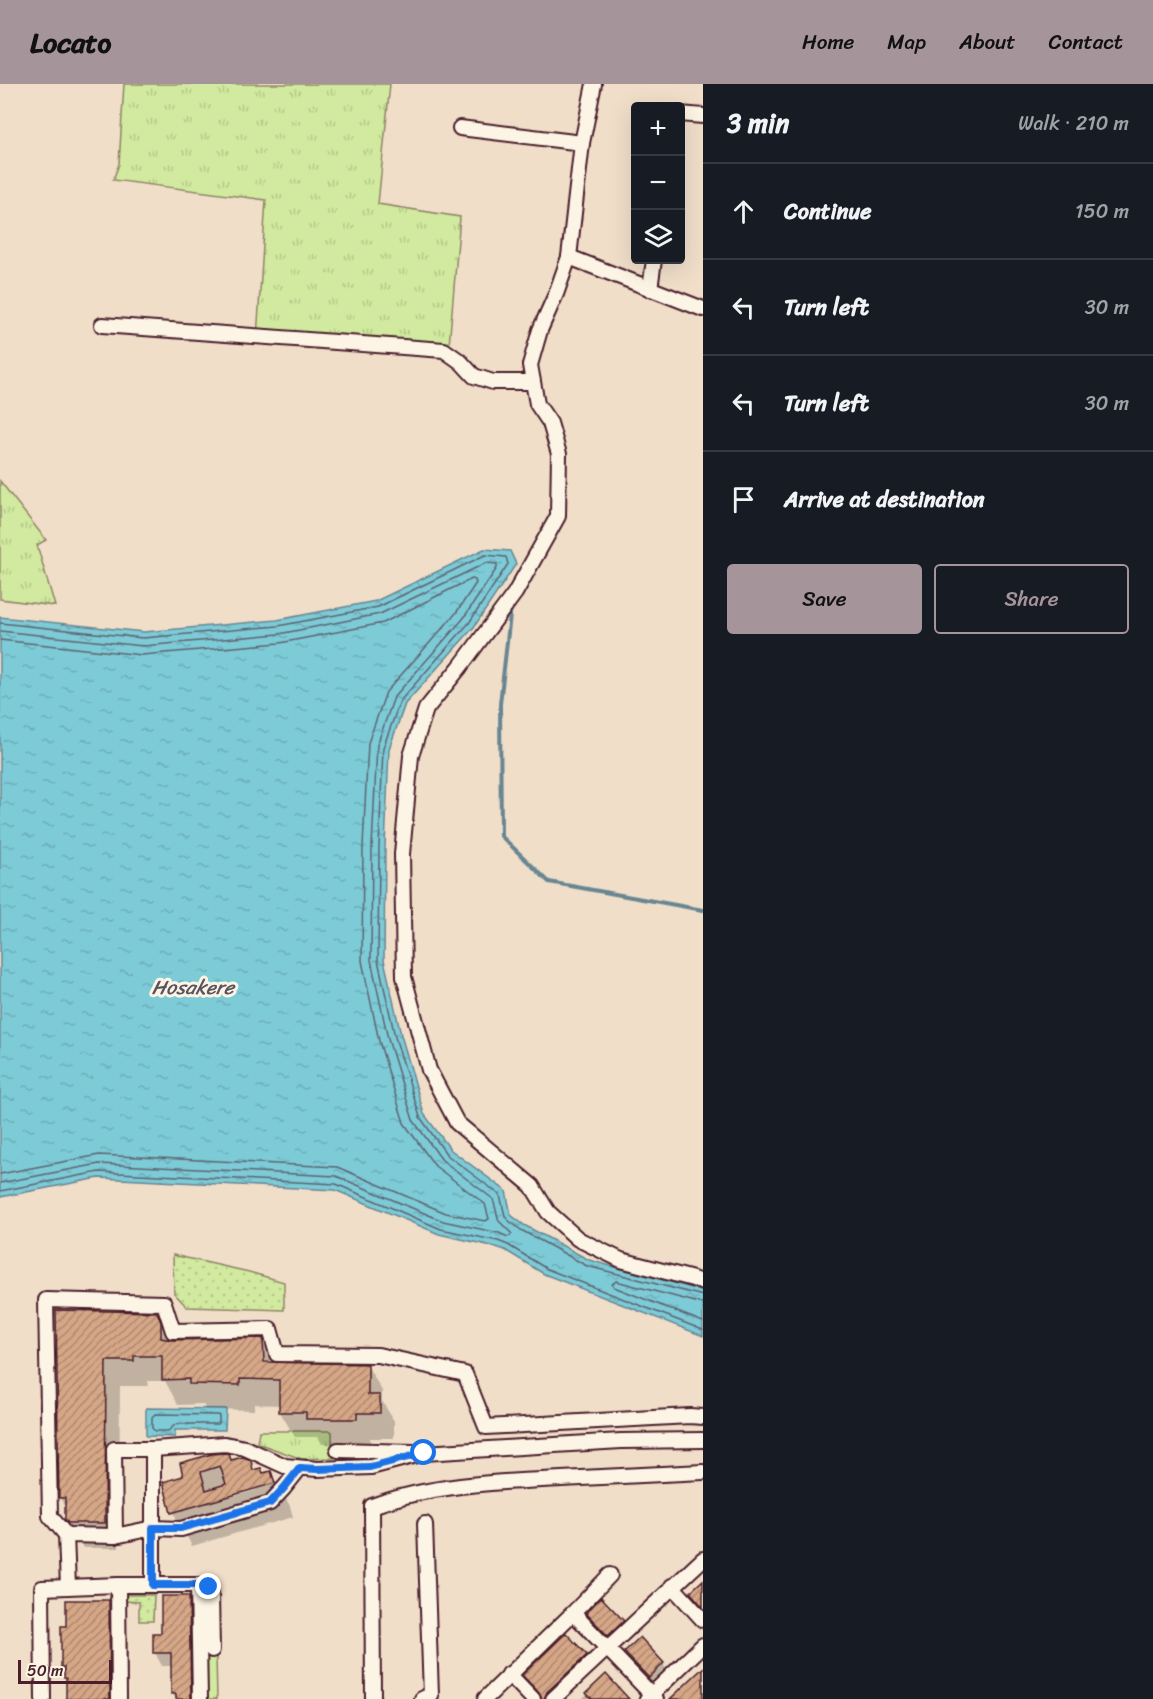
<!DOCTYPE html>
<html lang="en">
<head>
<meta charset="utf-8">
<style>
  :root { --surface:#171b24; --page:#242831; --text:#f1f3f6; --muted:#9ea1a6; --line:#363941; --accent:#a6949b }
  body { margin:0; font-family:Sriracha,sans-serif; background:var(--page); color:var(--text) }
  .controls { position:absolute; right:18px; top:18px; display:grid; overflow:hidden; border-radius:6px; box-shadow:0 6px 24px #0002 }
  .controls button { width:54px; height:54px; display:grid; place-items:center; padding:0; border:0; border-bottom:2px solid var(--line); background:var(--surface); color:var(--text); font:30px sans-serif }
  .scale { position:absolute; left:18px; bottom:15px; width:94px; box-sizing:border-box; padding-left:6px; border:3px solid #4a1f2b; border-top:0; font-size:16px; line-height:21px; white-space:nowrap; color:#4a1f2b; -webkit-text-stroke:4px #fcf5e5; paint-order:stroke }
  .stop { position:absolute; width:18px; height:18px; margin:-14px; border:4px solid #1a73e8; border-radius:50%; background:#fff }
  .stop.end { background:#1a73e8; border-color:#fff; box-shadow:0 2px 6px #0008 }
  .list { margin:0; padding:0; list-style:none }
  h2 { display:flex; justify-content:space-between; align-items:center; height:78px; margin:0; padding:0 24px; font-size:26px }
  h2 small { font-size:20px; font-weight:400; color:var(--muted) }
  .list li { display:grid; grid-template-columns:39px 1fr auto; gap:18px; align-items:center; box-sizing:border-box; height:96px; padding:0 24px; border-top:2px solid var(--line) }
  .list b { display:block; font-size:22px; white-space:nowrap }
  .list em { font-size:20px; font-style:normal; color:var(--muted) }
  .actions { display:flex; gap:12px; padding:18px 24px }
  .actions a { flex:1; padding:14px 0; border:2px solid var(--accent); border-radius:6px; text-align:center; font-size:21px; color:var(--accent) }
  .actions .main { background:var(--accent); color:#111 }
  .icon { flex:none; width:33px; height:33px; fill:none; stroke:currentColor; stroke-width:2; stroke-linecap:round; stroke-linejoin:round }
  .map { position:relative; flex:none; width:703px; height:1615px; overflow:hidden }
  header { display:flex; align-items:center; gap:36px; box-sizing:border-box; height:84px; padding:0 30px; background:var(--accent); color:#111 }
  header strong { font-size:28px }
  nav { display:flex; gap:33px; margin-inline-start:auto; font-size:21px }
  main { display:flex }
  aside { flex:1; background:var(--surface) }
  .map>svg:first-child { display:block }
  .grass { fill:url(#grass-tufts); stroke:#8e8465; stroke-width:1.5 }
  .park { fill:url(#park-dots); stroke:#8e8465; stroke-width:1.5 }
  .pitch { fill:#d1ea9f; stroke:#8e8465; stroke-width:1.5 }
  .water { fill:url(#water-ripples); stroke:#678692; stroke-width:1.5 }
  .shadow { fill:#0003; fill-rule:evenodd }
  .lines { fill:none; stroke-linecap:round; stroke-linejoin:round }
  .shore { stroke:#5e6470; stroke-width:1.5 }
  .stream { stroke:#678692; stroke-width:4 }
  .building { fill:url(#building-hatch); stroke:#4a1f2b; stroke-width:1.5; fill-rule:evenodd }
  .minor-casing { stroke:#4a1f2b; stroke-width:18 }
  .minor { stroke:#fcf5e5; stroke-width:14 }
  .route { stroke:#1a73e8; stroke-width:8 }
  .labels { text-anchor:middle; stroke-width:6; stroke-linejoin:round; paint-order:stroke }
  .water-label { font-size:20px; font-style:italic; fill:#59535f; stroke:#fcf5e5 }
</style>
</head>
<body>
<header>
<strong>Locato</strong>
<nav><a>Home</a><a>Map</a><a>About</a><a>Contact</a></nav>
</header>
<main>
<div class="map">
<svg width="703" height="1615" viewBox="0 0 703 1615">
  <defs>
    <pattern id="grass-tufts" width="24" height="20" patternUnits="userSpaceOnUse" patternTransform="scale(1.5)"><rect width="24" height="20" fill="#d1ea9f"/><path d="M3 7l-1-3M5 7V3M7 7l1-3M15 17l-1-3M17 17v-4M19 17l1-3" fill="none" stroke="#b5c889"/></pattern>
    <pattern id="park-dots" width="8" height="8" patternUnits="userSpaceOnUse" patternTransform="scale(1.5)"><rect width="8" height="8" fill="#d1ea9f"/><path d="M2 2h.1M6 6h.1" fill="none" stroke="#b5c889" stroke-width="1.8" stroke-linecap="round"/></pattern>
    <pattern id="water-ripples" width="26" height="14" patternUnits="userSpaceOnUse" patternTransform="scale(1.5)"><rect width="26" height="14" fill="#7bcbd7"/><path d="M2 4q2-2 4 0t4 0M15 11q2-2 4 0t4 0" fill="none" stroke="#6caeb9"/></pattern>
    <pattern id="building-hatch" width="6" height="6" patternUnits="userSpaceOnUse" patternTransform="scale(1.5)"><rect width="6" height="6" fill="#d5a787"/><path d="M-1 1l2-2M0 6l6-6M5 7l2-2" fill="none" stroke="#af876f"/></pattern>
  </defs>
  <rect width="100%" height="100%" fill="#f0dec9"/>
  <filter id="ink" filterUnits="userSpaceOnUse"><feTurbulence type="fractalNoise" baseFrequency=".0167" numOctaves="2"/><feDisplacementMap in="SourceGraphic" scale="12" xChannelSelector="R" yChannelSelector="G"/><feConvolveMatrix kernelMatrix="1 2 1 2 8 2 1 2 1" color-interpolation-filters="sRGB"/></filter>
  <g filter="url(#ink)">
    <g class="grass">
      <polygon points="124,0 390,0 378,120 460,133 449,262 257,254 266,116 113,96 119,80"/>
      <polygon points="0,397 46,456 37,461 55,522 0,515"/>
      <polygon points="259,1347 331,1347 332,1348 333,1374 302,1375 257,1359"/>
    </g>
    <g class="park">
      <polygon points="173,1171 249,1188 284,1198 284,1226 187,1223 174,1209"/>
      <polygon points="123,1511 154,1511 153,1537 139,1537 139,1518 123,1517"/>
    </g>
    <polygon class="pitch" points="207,1570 216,1570 217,1615 207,1615"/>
    <g class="water">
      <polygon points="484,465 510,467 516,480 474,543 405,620 389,665 385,764 384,876 401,951 424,1030 451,1066 506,1107 511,1131 524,1141 589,1176 703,1207 703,1252 544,1190 505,1166 496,1163 439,1150 335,1106 99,1094 0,1113 0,533 144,548 277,536 376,517"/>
      <polygon points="146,1324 226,1325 225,1346 175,1346 175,1353 146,1352"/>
    </g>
    <g class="shadow">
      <polygon points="58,1227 157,1229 172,1257 262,1256 276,1279 367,1281 382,1307 382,1317 394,1337 394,1354 370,1354 370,1360 322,1360 318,1353 295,1353 280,1328 280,1321 254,1320 254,1326 205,1325 203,1320 178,1321 165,1297 148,1297 148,1302 120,1302 119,1464 84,1464 66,1435 66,1424 60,1414"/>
      <path d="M232,1378H250L255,1387L263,1391L271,1389L290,1422L293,1433L192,1462L173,1428L165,1399ZM255,1403L256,1406L235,1412V1409Z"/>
      <polygon points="188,1514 196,1527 198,1615 176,1615 172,1609 172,1582 162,1582 155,1569 155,1551 163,1551"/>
      <polygon points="108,1517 128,1551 128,1615 68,1615 68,1598 63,1583 68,1544"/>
      <polygon points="587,1529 622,1538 628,1547 614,1561 593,1539"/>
      <polygon points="640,1555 663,1580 669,1590 655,1603 631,1578 625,1569"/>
      <polygon points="586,1572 591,1582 556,1615 543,1615 530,1601 524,1591"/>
      <polygon points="606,1592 627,1615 582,1615"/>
    </g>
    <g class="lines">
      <g class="shore">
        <polyline points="0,539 143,554 278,542 378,523 485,471 506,473 508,480 469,539 400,617 383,664 379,764 378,876 395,953 420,1033 447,1071 500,1111 505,1132 508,1136 521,1146 587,1182 703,1212"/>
        <polyline points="0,547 143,562 279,550 380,530 486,479 497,480 497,484 463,535 394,613 377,661 372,763 371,876 388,955 413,1036 442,1076 493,1115 499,1137 512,1150 508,1153 499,1149 443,1137 336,1092 99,1080 0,1099"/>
        <polyline points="0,556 142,571 280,559 383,539 457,502 472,495 475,496 476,499 456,529 386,608 368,659 363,763 362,877 379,957 404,1039 435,1082 485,1120 489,1135 485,1137 446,1129 337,1083 99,1071 0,1090"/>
        <polyline points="0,1107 99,1088 336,1100 441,1145 498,1157 508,1161 547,1185 703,1246"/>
        <polyline points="703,1220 616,1197 612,1200 614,1203 703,1238"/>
        <polygon points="155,1330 217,1331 219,1332 219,1338 217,1340 176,1340 168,1347 155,1347 152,1344 152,1333"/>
      </g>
      <polyline class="stream" points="511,522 500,620 501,752 549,798 703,826"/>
    </g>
    <g class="building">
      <polygon points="56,1226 157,1228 161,1238 161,1254 172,1256 263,1254 264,1278 368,1280 368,1311 380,1311 380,1329 357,1329 357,1335 306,1335 306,1328 279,1328 279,1296 240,1295 240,1301 189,1300 189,1295 162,1296 162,1272 134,1272 134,1277 106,1277 105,1439 68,1439 65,1435 65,1414 59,1414"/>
      <path d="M224,1369L229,1370L231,1376L243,1373L251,1376L253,1386L261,1384L263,1389L271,1387L275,1399L171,1429L163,1398L183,1392L180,1379L212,1370ZM220,1382L226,1400L206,1406L201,1388Z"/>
      <polygon points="703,1496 703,1523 690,1508"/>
      <polygon points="161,1512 189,1512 191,1615 176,1615 176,1610 171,1610 171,1569 153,1569 153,1549 161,1549"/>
      <polygon points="601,1513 624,1537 608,1552 586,1529"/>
      <polygon points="66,1516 109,1516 110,1615 66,1615 66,1594 64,1594 64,1583 61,1583 61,1542 66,1542"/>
      <polygon points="566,1549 587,1571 547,1608 544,1615 542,1615 539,1609 522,1591"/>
      <polygon points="640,1553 664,1579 649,1594 624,1568"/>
      <polygon points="703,1584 703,1615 670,1615 691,1595"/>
      <polygon points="606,1590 629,1615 592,1615 586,1609"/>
    </g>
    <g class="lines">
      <defs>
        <g id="minor">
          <polyline points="594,0 582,59 569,173 556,210 540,246 530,281 537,320 550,339 559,370 558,432 515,509 460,583 426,625 411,672 402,770 404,893 429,986 457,1039 532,1102 548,1128 578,1155 621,1176 693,1195 703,1199"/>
          <polyline points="680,30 703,32"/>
          <polyline points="460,44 582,59"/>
          <polyline points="569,173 703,225"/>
          <polyline points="650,205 654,176"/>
          <polyline points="102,241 444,266 461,278 474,292 493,298 533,298"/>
          <polyline points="338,1366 413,1368"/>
          <polyline points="300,1384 284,1404 270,1419 181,1445 153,1444 115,1452 114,1365 153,1365 225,1360 245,1364 285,1382 317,1385 371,1383 424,1369 621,1357 703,1356"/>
          <polyline points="66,1451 50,1432 46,1216 164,1219 173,1247 270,1245 277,1270 378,1271 465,1290 486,1343 690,1332 703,1333"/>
          <polyline points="153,1501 198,1501 200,1615"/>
          <polyline points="198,1501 209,1503 211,1509 212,1566"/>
          <polyline points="672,1502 703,1536"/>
          <polyline points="68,1503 66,1451 115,1452"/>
          <polyline points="573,1529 656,1615"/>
          <polyline points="509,1590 533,1615"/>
          <polyline points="43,1615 42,1504 118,1501"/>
          <polyline points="119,1615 118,1501 153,1501 153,1365"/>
          <path d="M373,1615L372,1422C432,1400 498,1398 561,1395C609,1393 656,1390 703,1388"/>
          <polyline points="422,1615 431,1611 425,1440"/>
          <polyline points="485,1615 573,1529 610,1491"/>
          <polyline points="553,1615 703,1475"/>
          <polyline points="647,1615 703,1561"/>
        </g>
      </defs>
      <use href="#minor" class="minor-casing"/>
      <use href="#minor" class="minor"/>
    </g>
  </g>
  <g class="lines" filter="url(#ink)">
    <polyline class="route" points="209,1503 198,1501 153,1501 153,1444 181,1444 270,1419 284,1404 300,1384 317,1385 370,1383 424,1369"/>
  </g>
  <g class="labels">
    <g class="water-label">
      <text x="193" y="910">Hosakere</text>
    </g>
  </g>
</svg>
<div class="controls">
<button>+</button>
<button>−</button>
<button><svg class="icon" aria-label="layers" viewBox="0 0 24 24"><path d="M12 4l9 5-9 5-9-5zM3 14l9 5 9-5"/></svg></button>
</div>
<div class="scale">50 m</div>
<div class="stop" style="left:424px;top:1369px"></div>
<div class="stop end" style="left:209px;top:1503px"></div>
</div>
<aside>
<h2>3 min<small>Walk · 210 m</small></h2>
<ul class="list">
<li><svg class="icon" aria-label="ahead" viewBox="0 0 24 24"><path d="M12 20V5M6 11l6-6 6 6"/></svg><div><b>Continue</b></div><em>150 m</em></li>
<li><svg class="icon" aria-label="left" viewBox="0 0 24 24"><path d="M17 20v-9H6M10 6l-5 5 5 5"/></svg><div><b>Turn left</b></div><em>30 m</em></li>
<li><svg class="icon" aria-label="left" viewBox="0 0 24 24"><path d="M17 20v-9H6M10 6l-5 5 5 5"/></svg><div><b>Turn left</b></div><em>30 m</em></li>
<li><svg class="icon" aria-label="arrive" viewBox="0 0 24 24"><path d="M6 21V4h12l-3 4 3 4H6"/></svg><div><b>Arrive at destination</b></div></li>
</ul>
<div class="actions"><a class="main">Save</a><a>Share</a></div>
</aside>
</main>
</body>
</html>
